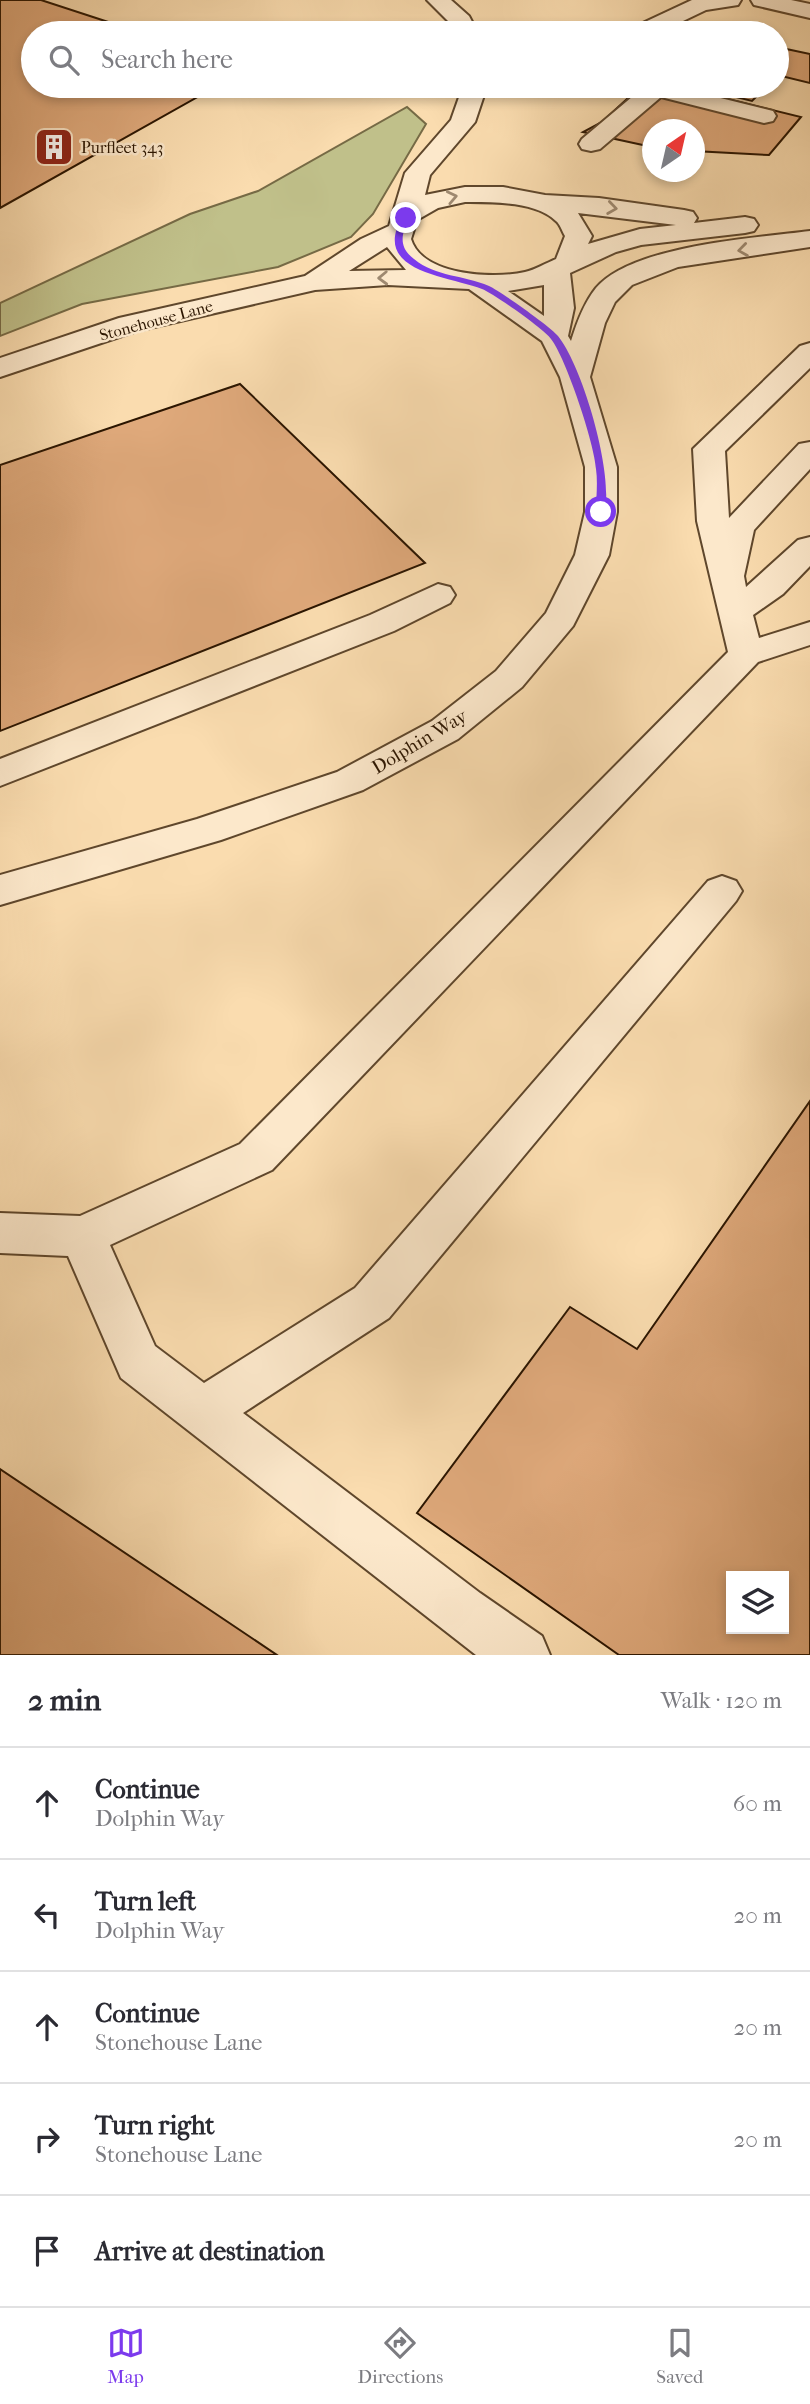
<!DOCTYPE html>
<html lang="en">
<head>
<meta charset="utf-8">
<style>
  :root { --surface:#fff; --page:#f7f7f7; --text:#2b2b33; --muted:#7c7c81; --line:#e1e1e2; --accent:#7c3aed }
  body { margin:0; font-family:"IM FELL French Canon",serif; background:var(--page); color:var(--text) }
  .controls { position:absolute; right:21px; bottom:21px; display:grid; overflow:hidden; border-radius:0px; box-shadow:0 4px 10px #0003 }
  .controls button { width:63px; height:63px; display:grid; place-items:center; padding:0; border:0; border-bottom:2px solid var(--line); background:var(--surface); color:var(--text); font:35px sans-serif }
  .compass { position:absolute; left:642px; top:119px; width:63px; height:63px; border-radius:50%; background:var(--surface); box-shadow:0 4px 10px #0003; rotate:34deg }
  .stop { position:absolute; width:21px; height:21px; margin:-16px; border:5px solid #7c3aed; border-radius:50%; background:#fff }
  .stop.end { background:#7c3aed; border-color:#fff; box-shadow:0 2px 7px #0008 }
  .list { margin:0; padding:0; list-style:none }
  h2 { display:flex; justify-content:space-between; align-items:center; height:91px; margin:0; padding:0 28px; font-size:30px }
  h2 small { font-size:23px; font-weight:400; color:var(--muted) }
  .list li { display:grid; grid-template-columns:46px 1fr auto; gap:21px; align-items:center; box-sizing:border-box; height:112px; padding:0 28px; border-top:2px solid var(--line) }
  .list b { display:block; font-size:26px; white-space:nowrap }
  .list p { margin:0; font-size:23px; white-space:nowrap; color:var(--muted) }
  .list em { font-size:23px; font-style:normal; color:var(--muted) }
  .icon { flex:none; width:38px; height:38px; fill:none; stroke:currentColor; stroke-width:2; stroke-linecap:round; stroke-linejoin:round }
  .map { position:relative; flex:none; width:810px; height:1655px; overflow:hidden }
  .search { position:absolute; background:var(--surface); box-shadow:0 4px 10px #0003; left:21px; right:21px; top:21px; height:77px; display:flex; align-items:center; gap:18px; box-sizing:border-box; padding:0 24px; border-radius:38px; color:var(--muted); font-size:26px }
  .sheet { height:651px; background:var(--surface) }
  nav { display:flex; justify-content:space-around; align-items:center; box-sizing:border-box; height:98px; border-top:2px solid var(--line); background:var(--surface); font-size:19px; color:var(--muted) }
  nav a { display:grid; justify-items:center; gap:4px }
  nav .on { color:var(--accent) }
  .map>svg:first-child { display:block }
  .green { fill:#c0c08a; stroke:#766a45; stroke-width:2 }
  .building { fill:#dfa97b; stroke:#2b1500; stroke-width:2; fill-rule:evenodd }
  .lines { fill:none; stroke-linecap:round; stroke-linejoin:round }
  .minor-casing { stroke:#5f472c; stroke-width:4 }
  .minor { fill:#fce8cb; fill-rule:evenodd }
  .oneway { stroke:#9e8970 }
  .route { fill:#7c3aed }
  .labels { text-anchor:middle; stroke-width:5; stroke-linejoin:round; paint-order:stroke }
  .far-poi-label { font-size:16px; fill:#2b1500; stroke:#fce8cb; text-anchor:start }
  .far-street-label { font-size:16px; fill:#2b1500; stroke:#fce8cb }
  .street-label { font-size:19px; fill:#2b1500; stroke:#fce8cb }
</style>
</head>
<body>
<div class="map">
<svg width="810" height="1655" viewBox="0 0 810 1655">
  <rect width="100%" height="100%" fill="#fadcaf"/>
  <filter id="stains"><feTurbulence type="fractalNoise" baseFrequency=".00286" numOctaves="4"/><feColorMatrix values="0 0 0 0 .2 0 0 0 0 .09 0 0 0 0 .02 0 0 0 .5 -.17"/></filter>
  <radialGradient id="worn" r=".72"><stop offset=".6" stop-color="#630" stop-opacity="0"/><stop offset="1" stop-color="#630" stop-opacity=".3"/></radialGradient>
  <polygon class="green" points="407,107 426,124 373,214 351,237 278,267 82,304 0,336 0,303 190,214 258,191"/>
  <g class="building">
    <polygon points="0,0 41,0 142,33 33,33 33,86 217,86 0,208"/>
    <polygon points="777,47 810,54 810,83 777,75"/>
    <polygon points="641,86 685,86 683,88 801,117 769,155 694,151 694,130 652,130 652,147 583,132 602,122"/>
    <polygon points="691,86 767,86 752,101"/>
    <polygon points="240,384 425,563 0,731 0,465"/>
    <path d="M810,1101V1655H619L417,1513L570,1307L637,1349ZM731,1576H784V1629H731Z"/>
    <polygon points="0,1469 277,1655 0,1655"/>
  </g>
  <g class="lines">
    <defs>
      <g id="minor">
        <polygon points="427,0 451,0 469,16 478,33 456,33 451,24"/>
        <polygon points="692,0 741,0 738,5 706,10 658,33 629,33 632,28"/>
        <polygon points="751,0 791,0 810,4 810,18 754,5"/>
        <path d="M463,86H487L475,122L430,175L425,195L465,187H503L545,195L599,198L684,210L693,212L697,218L694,223L745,217L754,219L758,225L754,231L745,233L641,245L616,252L570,273L574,308L568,336L571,341C577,322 584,303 596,288C633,245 755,238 810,231V247L678,267L632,285L615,302L605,323L590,377L617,467V512L609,555L573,626L522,687L458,739L363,790L221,840L0,905V875L197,819L337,772L432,721L496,671L546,613L575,555L585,512V467L560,377L542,341L469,289L388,285L315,290L137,331L0,377V358L119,318L305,276L361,239L389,226L405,173L451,120ZM465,202C491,202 536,201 556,221C560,224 562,231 565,236L556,259C546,263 535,270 525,272C494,279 422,276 411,239L417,220L438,208ZM578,213L676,225L640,229L588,244L592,236ZM387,247L406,270L349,271ZM544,285V316L508,291Z"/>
        <polygon points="645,86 672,86 773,111 776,116 773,121 764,123 661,97 600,149 591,151 582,149 579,144 582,139"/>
        <polygon points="810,343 810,368 725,451 729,518 799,444 810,442 810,469 754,530 744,576 746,587 798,540 810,537 810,566 783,594 753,615 759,638 810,622 810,645 758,662 272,1170 110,1245 155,1346 204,1383 355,1288 708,881 722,876 736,881 742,891 736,901 389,1318 243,1413 480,1593 542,1636 550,1655 476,1655 121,1378 68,1256 0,1253 0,1213 80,1216 240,1144 728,652 697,521 693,449 800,346"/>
        <polygon points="438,584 450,587 455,595 450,603 394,631 0,786 0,759 370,615"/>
      </g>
    </defs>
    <use href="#minor" class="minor-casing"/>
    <use href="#minor" class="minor"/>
  </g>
  <defs><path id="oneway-chevron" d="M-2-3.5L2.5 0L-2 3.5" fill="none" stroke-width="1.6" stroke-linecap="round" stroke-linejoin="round" transform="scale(1.75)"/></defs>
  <g class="oneway">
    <use href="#oneway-chevron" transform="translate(452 197) rotate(-12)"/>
    <use href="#oneway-chevron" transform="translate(612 208) rotate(8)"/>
    <use href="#oneway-chevron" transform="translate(743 250) rotate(172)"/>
    <use href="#oneway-chevron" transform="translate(383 278) rotate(178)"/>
  </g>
  <path class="route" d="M403,216L410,218C401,233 398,247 414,259C436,277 464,275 489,286C500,291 551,327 558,336C583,367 615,477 604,514L596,512C596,498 598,483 596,469C595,445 566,358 551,339C545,330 493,293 482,289C449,276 369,272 403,216Z"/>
  <defs>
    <symbol id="building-square" viewBox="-11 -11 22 22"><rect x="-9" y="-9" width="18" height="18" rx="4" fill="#8f2418" stroke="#fce8cb"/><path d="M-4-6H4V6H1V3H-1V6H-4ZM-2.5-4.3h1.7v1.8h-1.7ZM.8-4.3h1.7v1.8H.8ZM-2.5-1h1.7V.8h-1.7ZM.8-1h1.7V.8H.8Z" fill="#fff"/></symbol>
  </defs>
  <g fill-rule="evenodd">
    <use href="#building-square" x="32" y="125" width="44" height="44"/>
  </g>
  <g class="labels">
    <g class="far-poi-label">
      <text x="81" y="153">Purfleet 343</text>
    </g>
    <g class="far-street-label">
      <text transform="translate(156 320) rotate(-15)" y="6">Stonehouse Lane</text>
    </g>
    <g class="street-label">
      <text transform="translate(419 741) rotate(-31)" y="7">Dolphin Way</text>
    </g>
  </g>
  <rect width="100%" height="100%" filter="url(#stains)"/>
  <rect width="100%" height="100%" fill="url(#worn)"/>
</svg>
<div class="controls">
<button><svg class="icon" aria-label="layers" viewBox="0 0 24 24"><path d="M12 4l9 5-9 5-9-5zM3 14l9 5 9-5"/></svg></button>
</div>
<svg class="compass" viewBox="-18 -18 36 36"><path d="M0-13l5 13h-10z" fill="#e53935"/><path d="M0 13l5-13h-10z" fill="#7c7c81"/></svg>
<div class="stop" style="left:601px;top:512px"></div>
<div class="stop end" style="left:406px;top:218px"></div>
<div class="search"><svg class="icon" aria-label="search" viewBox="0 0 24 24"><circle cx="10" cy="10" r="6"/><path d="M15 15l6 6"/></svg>Search here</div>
</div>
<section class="sheet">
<h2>2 min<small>Walk · 120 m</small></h2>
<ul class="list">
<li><svg class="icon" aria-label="ahead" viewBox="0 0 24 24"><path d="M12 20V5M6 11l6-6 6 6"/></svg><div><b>Continue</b><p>Dolphin Way</p></div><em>60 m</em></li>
<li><svg class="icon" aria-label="left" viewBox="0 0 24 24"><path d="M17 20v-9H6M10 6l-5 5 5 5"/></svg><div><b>Turn left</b><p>Dolphin Way</p></div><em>20 m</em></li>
<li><svg class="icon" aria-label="ahead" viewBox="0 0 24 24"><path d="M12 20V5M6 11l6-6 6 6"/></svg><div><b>Continue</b><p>Stonehouse Lane</p></div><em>20 m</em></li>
<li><svg class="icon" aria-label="right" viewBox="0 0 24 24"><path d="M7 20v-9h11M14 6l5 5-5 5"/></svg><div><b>Turn right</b><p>Stonehouse Lane</p></div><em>20 m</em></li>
<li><svg class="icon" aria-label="arrive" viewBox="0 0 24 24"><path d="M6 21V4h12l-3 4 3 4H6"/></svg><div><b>Arrive at destination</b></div></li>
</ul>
</section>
<nav>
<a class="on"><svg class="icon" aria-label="map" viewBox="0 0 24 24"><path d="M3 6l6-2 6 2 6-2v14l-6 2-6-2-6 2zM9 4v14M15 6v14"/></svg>Map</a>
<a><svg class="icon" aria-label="directions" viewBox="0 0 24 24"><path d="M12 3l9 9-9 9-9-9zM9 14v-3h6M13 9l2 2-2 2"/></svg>Directions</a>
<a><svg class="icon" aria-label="saved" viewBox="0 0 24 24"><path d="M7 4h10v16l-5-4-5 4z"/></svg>Saved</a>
</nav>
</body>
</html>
